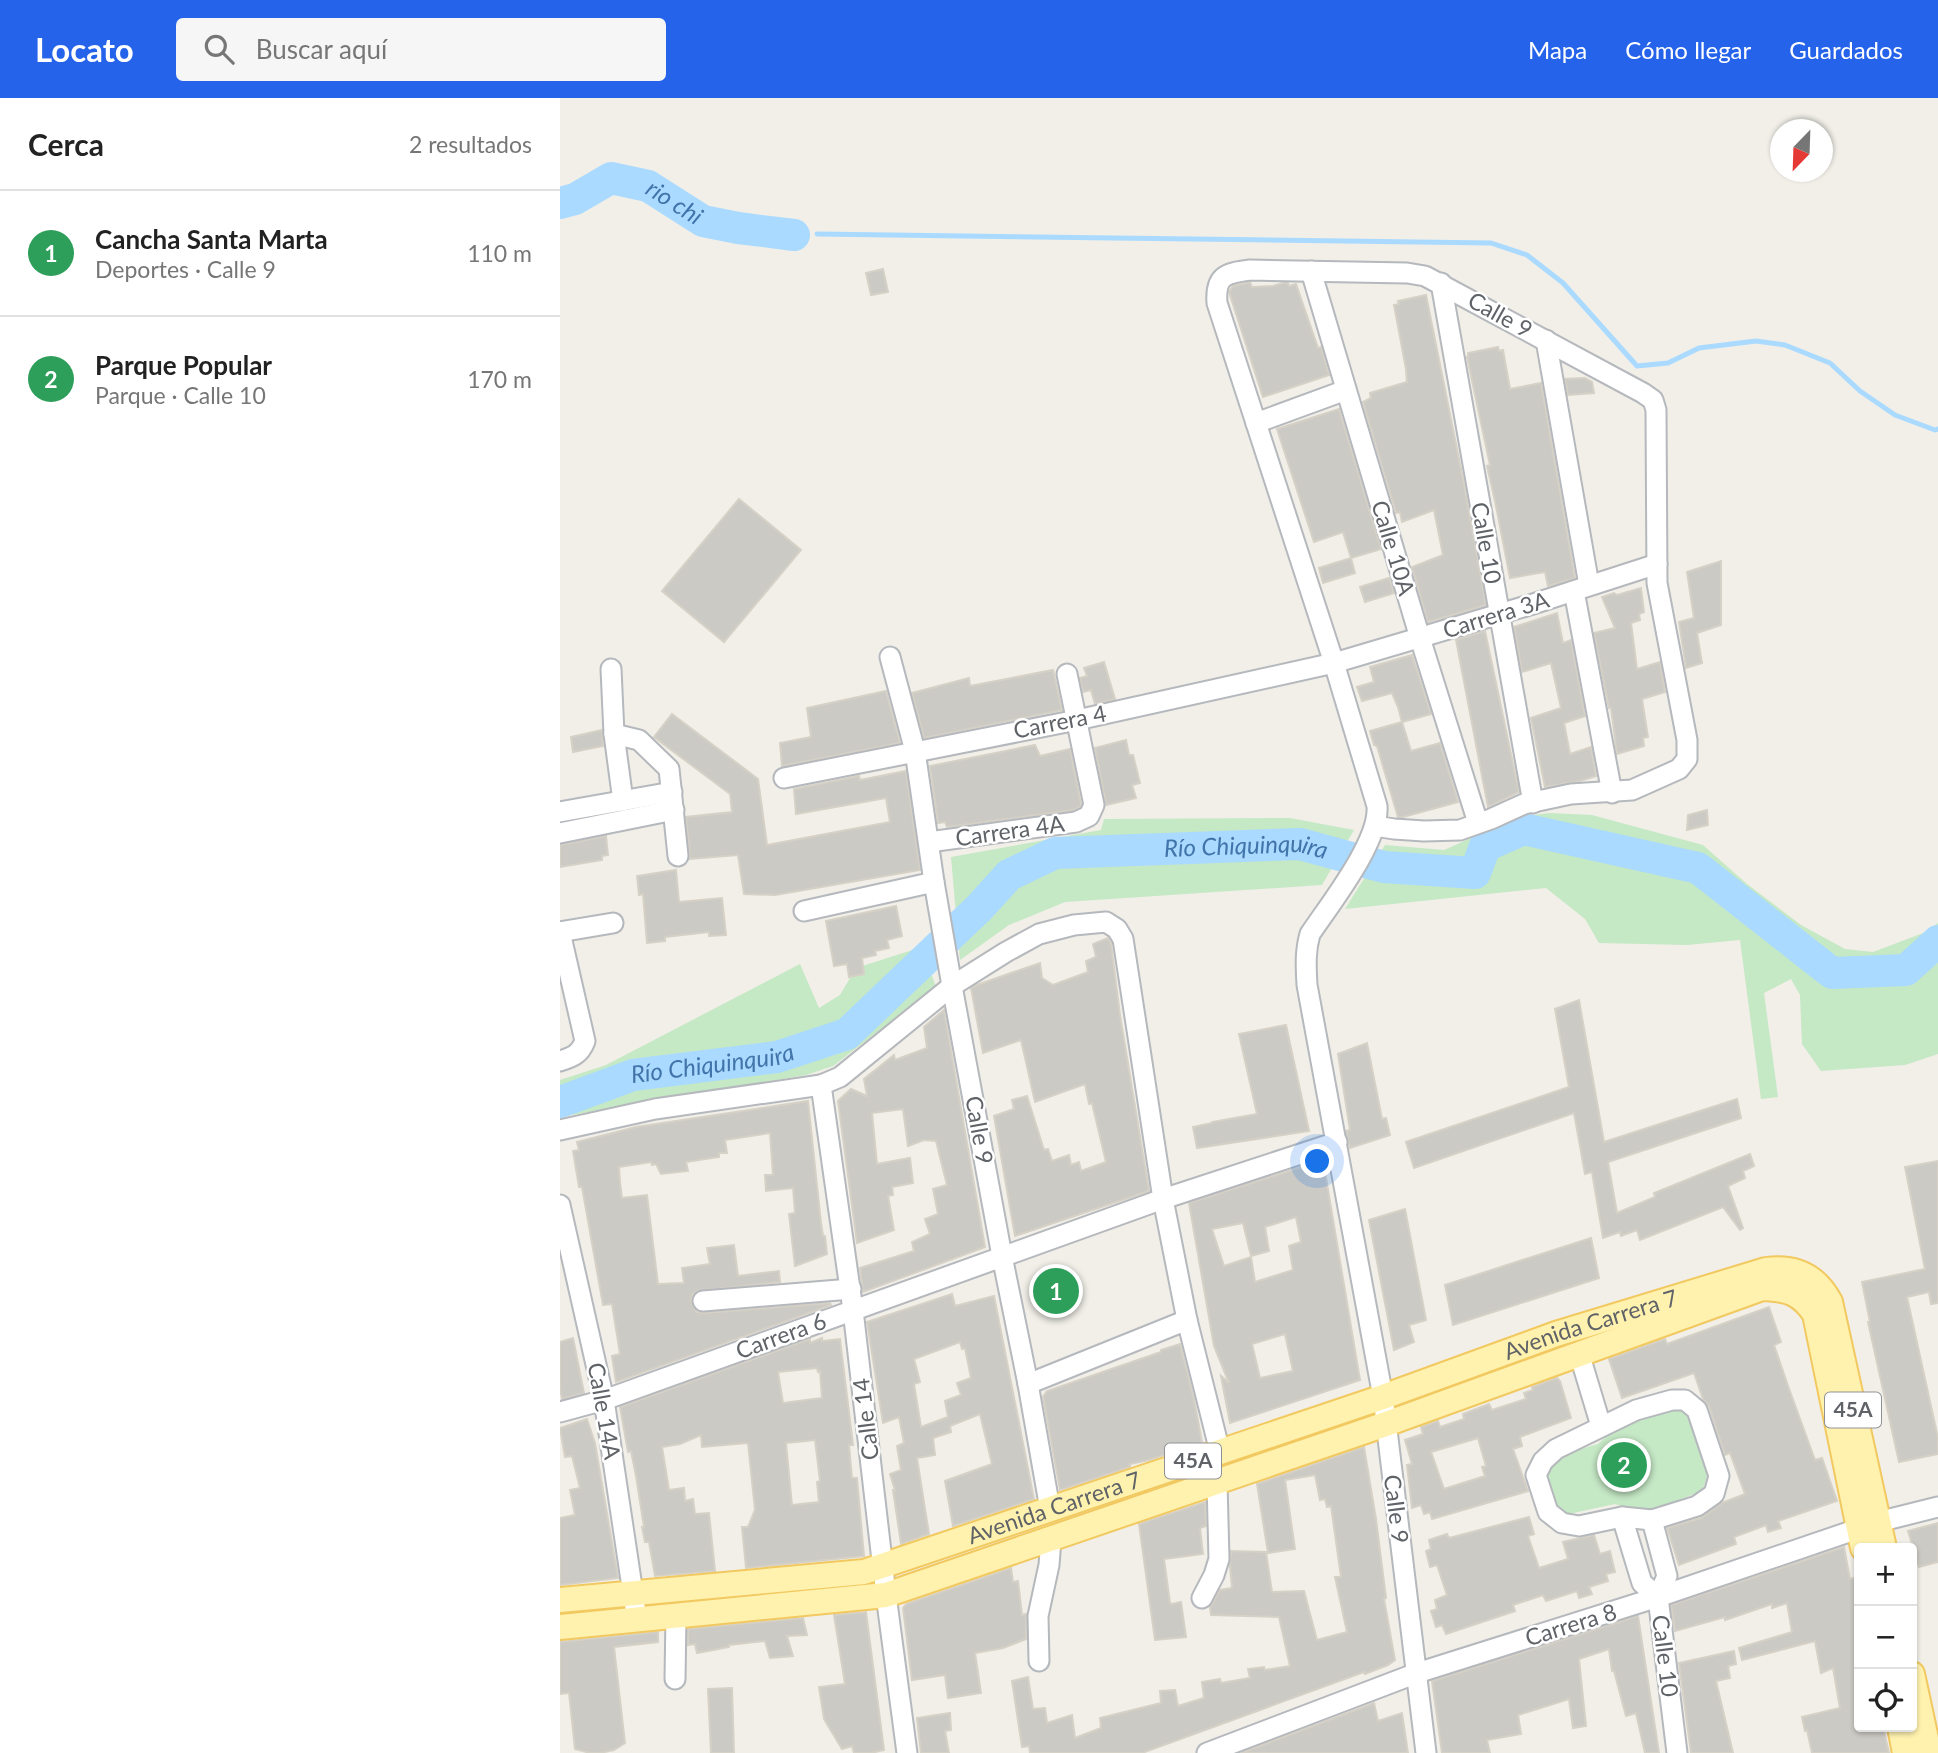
<!DOCTYPE html>
<html lang="es">
<head>
<meta charset="utf-8">
<style>
  :root { --surface:#fff; --page:#f6f6f6; --text:#222; --muted:#767676; --line:#e0e0e0; --accent:#2563eb }
  body { margin:0; font-family:Lato,sans-serif; background:var(--page); color:var(--text) }
  .controls { position:absolute; right:21px; bottom:21px; display:grid; overflow:hidden; border-radius:7px; box-shadow:0 2px 5px #0004 }
  .controls button { width:63px; height:63px; display:grid; place-items:center; padding:0; border:0; border-bottom:2px solid var(--line); background:var(--surface); color:var(--text); font:35px sans-serif }
  .compass { position:absolute; left:1210px; top:21px; width:63px; height:63px; border-radius:50%; background:var(--surface); box-shadow:0 2px 5px #0004; rotate:203deg }
  .you { position:absolute; left:758px; top:1064px; width:24px; height:24px; margin:-18px; border:5px solid #fff; border-radius:50%; background:#1a73e8; box-shadow:0 0 0 10px #1a73e833 }
  .badge { display:grid; place-items:center; width:46px; height:46px; border-radius:50%; background:var(--accent); color:#fff; font-size:23px; font-weight:700 }
  .pin { position:absolute; translate:-50% -50%; border:4px solid #fff; box-shadow:0 2px 7px #0006 }
  .list { margin:0; padding:0; list-style:none }
  h2 { display:flex; justify-content:space-between; align-items:center; height:91px; margin:0; padding:0 28px; font-size:30px }
  h2 small { font-size:23px; font-weight:400; color:var(--muted) }
  .list li { display:grid; grid-template-columns:46px 1fr auto; gap:21px; align-items:center; box-sizing:border-box; height:126px; padding:0 28px; border-top:2px solid var(--line) }
  .list b { display:block; font-size:26px; white-space:nowrap }
  .list p { margin:0; font-size:23px; white-space:nowrap; color:var(--muted) }
  .list em { font-size:23px; font-style:normal; color:var(--muted) }
  .icon { flex:none; width:38px; height:38px; fill:none; stroke:currentColor; stroke-width:2; stroke-linecap:round; stroke-linejoin:round }
  .map { position:relative; flex:none; width:1378px; height:1655px; overflow:hidden }
  header { display:flex; align-items:center; gap:42px; box-sizing:border-box; height:98px; padding:0 35px; background:var(--accent); color:#fff }
  header strong { font-size:33px }
  nav { display:flex; gap:38px; margin-inline-start:auto; font-size:24px }
  .search { width:490px; height:63px; background:var(--page); display:flex; align-items:center; gap:18px; box-sizing:border-box; padding:0 24px; border-radius:7px; color:var(--muted); font-size:26px }
  main { display:flex }
  aside { flex:1; background:var(--surface) }
  .map>svg:first-child { display:block }
  .green { fill:#c5e8c5 }
  .lines { fill:none; stroke-linecap:round; stroke-linejoin:round }
  .stream { stroke:#aadaff; stroke-width:5 }
  .river { stroke:#aadaff; stroke-width:32 }
  .building { fill:#cccac5; stroke:#d6d1c6; stroke-width:2; fill-rule:evenodd }
  .minor-casing { stroke:#b5b8bc; stroke-width:23 }
  .major-casing { stroke:#f2c960; stroke-width:28 }
  .minor { stroke:#fff; stroke-width:19 }
  .major { stroke:#fff2af; stroke-width:24 }
  .labels { text-anchor:middle; stroke-width:5; stroke-linejoin:round; paint-order:stroke }
  .shield { fill:#fff; stroke:#8f9295; stroke-width:2 }
  .shield-label { font-size:21px; font-weight:bold; fill:#5f6368 }
  .street-label { font-size:23px; fill:#5f6368; stroke:#fff }
  .water-label { font-size:24px; font-style:italic; fill:#4174aa; stroke:#fff }
</style>
</head>
<body>
<header>
<strong>Locato</strong>
<div class="search"><svg class="icon" aria-label="search" viewBox="0 0 24 24"><circle cx="10" cy="10" r="6"/><path d="M15 15l6 6"/></svg>Buscar aquí</div>
<nav><a>Mapa</a><a>Cómo llegar</a><a>Guardados</a></nav>
</header>
<main>
<aside>
<h2>Cerca<small>2 resultados</small></h2>
<ul class="list">
<li><span class="badge" style="background:#2e9e5b">1</span><div><b>Cancha Santa Marta</b><p>Deportes · Calle 9</p></div><em>110 m</em></li>
<li><span class="badge" style="background:#2e9e5b">2</span><div><b>Parque Popular</b><p>Parque · Calle 10</p></div><em>170 m</em></li>
</ul>
</aside>
<div class="map">
<svg width="1378" height="1655" viewBox="0 0 1378 1655">
  <rect width="100%" height="100%" fill="#f1efe8"/>
  <g class="green">
    <polygon points="989,715 1032,717 1143,747 1187,786 1241,827 1285,851 1313,854 1366,834 1378,825 1378,956 1345,967 1261,973 1242,946 1240,897 1231,881 1204,895 1218,999 1201,1001 1180,842 1127,847 1039,845 1025,821 986,790 785,811 825,747 884,752 959,719"/>
    <polygon points="730,720 794,732 762,787 505,804 449,827 400,862 391,759 541,732 544,721"/>
    <polygon points="362,849 376,889 273,968 246,977 0,1019 0,982 46,967 240,866 259,910 280,897 296,870"/>
    <polygon points="1116,1310 1125,1315 1135,1330 1147,1379 1142,1393 1090,1413 1073,1412 1055,1406 1004,1417 990,1411 980,1374 987,1361 1038,1346 1053,1332 1078,1318"/>
  </g>
  <g class="lines">
    <polyline class="stream" points="257,136 931,145 967,157 1003,185 1077,268 1108,265 1139,250 1196,243 1225,247 1270,265 1300,293 1335,317 1375,332 1378,331"/>
    <g class="river">
      <path id="s1" d="M0,105L15,101L51,80L88,88L143,123L178,130L234,137"/>
      <path id="s2" d="M0,1004L73,977L217,959L287,936L419,810L449,777L495,755L740,746L824,769L915,775L925,748L964,731L1138,770L1272,875L1346,872L1378,843"/>
    </g>
  </g>
  <g class="building">
    <polygon points="323,171 328,194 311,197 306,175"/>
    <polygon points="690,184 692,189 713,188 723,185 728,185 729,188 736,186 758,250 761,249 769,277 703,299 669,194 673,188"/>
    <polygon points="866,197 903,381 926,507 868,524 852,469 883,457 874,412 842,424 840,414 836,415 803,304 811,300 810,295 847,284 846,271 834,207 839,206 838,203"/>
    <polygon points="938,249 939,253 943,252 950,291 981,285 1015,480 988,488 985,474 950,480 935,403 927,368 930,367 907,259 908,259 908,255"/>
    <polygon points="1025,280 1032,284 1034,295 1008,297 1005,281"/>
    <polygon points="779,311 821,451 791,460 783,434 754,444 717,331"/>
    <polygon points="179,401 241,452 164,544 102,493"/>
    <polygon points="791,460 795,475 763,485 759,470"/>
    <polygon points="1161,463 1161,527 1137,535 1142,565 1126,570 1119,524 1134,520 1127,474"/>
    <polygon points="829,480 834,495 805,504 800,489"/>
    <polygon points="1081,490 1084,514 1079,516 1080,522 1071,525 1077,571 1100,564 1105,594 1082,601 1088,639 1083,640 1084,648 1057,656 1051,610 1049,610 1034,535 1055,530 1042,499 1054,495 1057,497"/>
    <polygon points="997,515 1003,545 1011,542 1025,618 1004,625 1010,656 1031,649 1036,678 1020,683 985,689 971,620 1001,610 991,565 962,574 954,529"/>
    <polygon points="925,533 959,694 928,709 896,542"/>
    <polygon points="852,557 871,616 842,624 851,653 880,645 898,704 843,719 838,719 817,648 814,647 810,633 842,624 838,609 832,595 802,603 797,589 814,584 810,569"/>
    <polygon points="544,564 555,601 535,606 531,592 523,594 520,580 527,578 524,570"/>
    <polygon points="493,572 502,612 364,640 352,595 409,580 410,588"/>
    <polygon points="326,593 340,645 222,668 220,645 251,639 247,610"/>
    <polygon points="112,616 198,681 207,747 330,724 326,700 236,716 234,691 299,678 300,682 346,673 360,772 215,797 184,796 178,757 130,761 126,719 172,714 170,696 94,639"/>
    <polygon points="42,632 43,648 13,654 11,639"/>
    <polygon points="566,642 569,657 573,657 580,685 572,687 576,700 546,707 535,650"/>
    <polygon points="475,647 480,658 510,651 521,706 520,709 513,712 387,729 385,724 378,725 370,668"/>
    <polygon points="1147,712 1148,727 1127,732 1128,717"/>
    <polygon points="46,738 48,757 42,758 42,762 0,769 0,747"/>
    <polygon points="116,772 119,804 162,800 166,837 149,838 149,834 105,839 105,843 87,845 83,796 79,797 77,778"/>
    <polygon points="336,808 342,838 327,842 329,850 315,853 316,857 302,860 304,876 289,879 287,866 274,868 266,823"/>
    <polygon points="548,840 551,845 560,917 589,1093 455,1138 434,1018 454,1011 452,1002 467,998 484,1052 488,1051 492,1063 509,1057 511,1067 519,1064 521,1073 546,1064 532,1005 529,1006 525,986 475,1004 461,942 423,955 411,890 417,887 480,865 482,880 493,887 528,874 526,863 536,859 533,846"/>
    <polygon points="1019,902 1044,1044 1177,1001 1181,1020 1048,1064 1057,1115 1095,1099 1094,1095 1190,1056 1194,1068 1183,1073 1185,1080 1168,1088 1183,1130 1180,1132 1163,1109 1080,1142 1077,1132 1061,1138 1060,1134 1043,1140 1032,1074 1025,1076 1014,1015 854,1070 846,1044 1009,989 995,911"/>
    <polygon points="384,912 425,1149 303,1194 300,1170 354,1153 352,1144 370,1136 365,1121 378,1116 373,1091 387,1087 376,1043 364,1042 348,1048 343,1011 312,1015 317,1066 350,1060 353,1085 332,1089 333,1097 328,1098 334,1132 297,1145 278,1003 291,991 307,998 304,981 334,957 335,962 367,950 364,929"/>
    <polygon points="726,927 749,1033 637,1050 633,1029 652,1025 652,1024 697,1016 679,936"/>
    <polygon points="807,945 822,1021 826,1020 830,1037 790,1050 786,1033 790,1032 778,956"/>
    <polygon points="248,1003 261,1125 263,1138 265,1138 267,1156 235,1168 229,1116 235,1115 233,1090 206,1093 205,1077 213,1077 210,1035 165,1042 167,1055 159,1055 159,1059 126,1064 128,1073 101,1076 96,1066 92,1067 91,1064 59,1069 60,1084 62,1100 87,1097 98,1186 124,1185 122,1170 150,1166 147,1150 174,1147 178,1178 219,1173 220,1184 137,1193 132,1197 131,1203 133,1209 137,1214 144,1215 270,1205 271,1207 56,1284 52,1258 60,1256 52,1206 43,1207 22,1089 19,1089 13,1053 19,1052 17,1044 76,1029"/>
    <path d="M763,1062L800,1282L670,1325L661,1278L669,1285L654,1248L629,1105ZM736,1119L741,1144L729,1148L733,1172L695,1184L691,1159L664,1168L652,1131L683,1125L691,1158L709,1153L705,1129ZM725,1236L733,1273L700,1280L692,1246Z"/>
    <polygon points="1378,1063 1378,1205 1371,1206 1369,1194 1347,1199 1378,1340 1378,1356 1339,1364 1308,1224 1310,1224 1302,1184 1365,1171 1345,1069"/>
    <polygon points="845,1111 866,1222 849,1227 854,1244 834,1252 809,1122"/>
    <polygon points="1031,1140 1039,1180 893,1227 885,1187"/>
    <path d="M392,1196L395,1208L434,1198L474,1401L393,1428L385,1383L432,1366L420,1316L390,1328L391,1334L373,1340L375,1357L357,1360L369,1436L341,1446L333,1392H335L330,1376L341,1372L337,1348L344,1345L339,1319L323,1325L307,1224ZM400,1244L402,1251L405,1250L411,1280L397,1285L401,1297L385,1303L388,1319L361,1329L354,1286L360,1284L354,1261Z"/>
    <polygon points="1209,1209 1221,1244 1214,1247 1228,1288 1255,1362 1262,1360 1277,1403 1218,1423 1221,1430 1208,1434 1206,1427 1174,1439 1176,1446 1119,1467 1107,1430 1141,1420 1162,1405 1185,1396 1170,1355 1165,1357 1149,1308 1143,1301 1134,1275 1062,1300 1049,1261 1105,1241 1107,1246"/>
    <polygon points="13,1240 24,1295 2,1301 0,1291 0,1244"/>
    <path d="M262,1240V1243L280,1241L293,1347H289L292,1380H297L304,1458L186,1470L182,1429H188L195,1412L188,1345L142,1349L141,1337L120,1346L102,1349L109,1392L124,1390L125,1403L133,1401L135,1416L149,1415L155,1473L95,1478L89,1444H85L82,1429H84L76,1378L71,1353L68,1354L60,1309L250,1241V1245ZM257,1270L258,1274L260,1273L262,1300L223,1305L218,1274ZM255,1342L260,1383L257,1384L259,1404L232,1407L226,1345Z"/>
    <polygon points="620,1246 634,1301 642,1344 589,1362 570,1366 570,1369 500,1392 483,1299 487,1293 601,1254 601,1252"/>
    <path d="M997,1280L1000,1283L1011,1320L960,1339L962,1348L953,1351L968,1393L872,1421L870,1414L864,1416L861,1407L852,1410L847,1367L852,1366L845,1342L863,1336L861,1329L878,1323L880,1329L904,1321L903,1316L929,1306L932,1312L966,1301L964,1295L973,1292L972,1289ZM918,1340L926,1368L922,1369L925,1378L884,1391L871,1354Z"/>
    <polygon points="27,1321 35,1345 58,1480 0,1487 0,1420 15,1417 10,1392 20,1390 12,1358 5,1359 0,1330"/>
    <polygon points="804,1349 816,1421 826,1500 824,1501 835,1562 828,1567 805,1576 804,1574 582,1655 470,1655 469,1648 462,1649 452,1583 468,1579 473,1611 485,1610 487,1625 512,1617 515,1640 541,1630 540,1620 601,1605 600,1593 615,1592 618,1608 644,1600 642,1584 660,1581 661,1585 690,1580 688,1571 704,1569 705,1572 730,1568 719,1519 651,1517 650,1509 660,1492 672,1490 670,1468 671,1453 706,1454 712,1494 744,1493 757,1542 787,1534 775,1479 781,1479 771,1408 767,1409 765,1401 760,1402 755,1377 725,1382 735,1451 708,1455 697,1386"/>
    <polygon points="645,1404 646,1428 640,1430 643,1456 604,1461 610,1505 612,1506 621,1504 626,1539 595,1542 579,1426"/>
    <polygon points="969,1419 974,1436 968,1438 979,1470 1008,1461 1003,1444 1034,1437 1040,1456 1050,1453 1055,1474 1046,1476 1048,1483 1029,1489 1032,1496 1019,1500 1017,1493 986,1503 983,1497 953,1507 955,1513 886,1536 882,1527 876,1529 871,1513 877,1511 875,1502 887,1497 877,1467 870,1469 866,1453 871,1451 869,1442 887,1436 889,1440"/>
    <polygon points="1378,1425 1378,1464 1359,1469 1348,1433"/>
    <polygon points="1284,1449 1290,1481 1294,1480 1299,1499 1299,1629 1323,1629 1329,1655 1252,1655 1247,1632 1245,1633 1242,1619 1280,1610 1273,1570 1261,1575 1255,1543 1182,1562 1179,1550 1232,1534 1227,1505 1212,1510 1212,1506 1165,1522 1165,1519 1115,1533 1111,1507"/>
    <polygon points="451,1470 453,1484 458,1483 462,1517 466,1516 466,1541 443,1550 415,1555 421,1595 388,1600 385,1577 352,1582 343,1510 346,1506"/>
    <polygon points="306,1514 324,1652 311,1655 294,1655 292,1648 282,1651 264,1621 259,1589 285,1586 274,1517"/>
    <polygon points="1078,1518 1099,1655 1085,1655 1076,1615 1066,1618 1054,1573 1052,1573 1049,1551 1019,1561 1026,1628 1013,1630 1009,1601 958,1617 961,1636 927,1642 930,1655 882,1655 872,1583"/>
    <polygon points="243,1520 247,1537 227,1538 233,1558 210,1560 205,1543 169,1547 169,1549 137,1555 135,1546 128,1547 128,1531"/>
    <polygon points="98,1534 98,1544 54,1549 65,1645 54,1652 40,1655 30,1655 15,1651 9,1595 0,1596 0,1544"/>
    <polygon points="1174,1553 1176,1566 1168,1568 1170,1580 1156,1583 1173,1655 1131,1655 1119,1565"/>
    <polygon points="172,1590 174,1655 151,1655 148,1591"/>
    <polygon points="814,1605 818,1623 842,1615 848,1655 681,1655"/>
    <polygon points="390,1615 391,1632 385,1633 389,1655 361,1655 357,1620"/>
  </g>
  <g class="lines">
    <defs>
      <g id="minor">
        <polyline points="751,173 860,540 918,725"/>
        <polyline points="881,185 973,705"/>
        <polyline points="986,242 1029,487"/>
        <polyline points="696,325 786,292"/>
        <polyline points="1014,493 1052,695"/>
        <polyline points="330,559 355,653 374,784 392,888 442,1158 468,1286 490,1411"/>
        <polyline points="51,571 54,636 63,703"/>
        <polyline points="54,636 79,642 109,671 118,758"/>
        <polyline points="224,680 517,622 774,565 973,506 1097,466"/>
        <polyline points="0,714 112,694"/>
        <path d="M815,728L834,731L864,733L900,732L931,721L964,706L1011,696L1072,692L1119,671L1127,661V642L1097,485L1096,312L1093,302L1083,295L865,178L847,175L690,172C665,175 655,178 657,205L774,565L817,708C820,743 770,806 750,836C745,853 746,869 747,887L823,1299L866,1655"/>
        <polyline points="0,735 114,712"/>
        <polyline points="369,744 516,724 529,718 534,707 507,576"/>
        <polyline points="244,813 374,784"/>
        <polyline points="0,834 53,825"/>
        <path d="M0,963C13,959 20,956 25,943L0,834"/>
        <polyline points="261,987 293,1212 326,1497 347,1655"/>
        <polyline points="0,1032 95,1011 261,987 280,979 392,888 446,854 479,836 514,827 546,824 557,831 563,841 603,1101 627,1222 660,1354"/>
        <polyline points="0,1107 44,1302 75,1509"/>
        <polyline points="143,1203 291,1191"/>
        <polyline points="1019,1255 1041,1328"/>
        <polyline points="468,1286 627,1222"/>
        <polygon points="1112,1302 1125,1302 1137,1312 1159,1378 1154,1396 1137,1408 1092,1422 1062,1419 1019,1428 1002,1425 988,1414 976,1377 983,1363 996,1351 1076,1312"/>
        <polyline points="0,1314 44,1302 603,1101 777,1044"/>
        <polyline points="1062,1419 1082,1485 1098,1499"/>
        <polyline points="1092,1422 1107,1478 1098,1499 1117,1655"/>
        <polyline points="642,1500 654,1477 659,1461 657,1385"/>
        <polyline points="479,1563 478,1518 489,1467 491,1441"/>
        <polyline points="115,1581 116,1517"/>
        <polyline points="647,1655 857,1575 1098,1499 1318,1424 1378,1409"/>
      </g>
      <g id="major">
        <path id="s3" d="M0,1502L304,1474L823,1299L996,1236L1206,1172C1235,1168 1256,1178 1270,1204L1324,1450"/>
        <path d="M0,1529L326,1497L826,1326L1202,1190C1227,1191 1240,1194 1255,1216L1303,1450"/>
        <polyline points="1352,1576 1369,1655"/>
        <polyline points="1340,1629 1345,1655"/>
      </g>
    </defs>
    <use href="#minor" class="minor-casing"/>
    <use href="#major" class="major-casing"/>
    <use href="#minor" class="minor"/>
    <use href="#major" class="major"/>
  </g>
  <g class="labels">
    <g class="shield">
      <rect x="1265" y="1294.5" width="56" height="35" rx="5"/>
      <rect x="605" y="1345.5" width="56" height="35" rx="5"/>
    </g>
    <g class="shield-label">
      <text x="1293" y="1319">45A</text>
      <text x="633" y="1370">45A</text>
    </g>
    <g class="street-label">
      <text transform="translate(940 217) rotate(29)" y="8">Calle 9</text>
      <text transform="translate(926 445) rotate(80)" y="8">Calle 10</text>
      <text transform="translate(833 450) rotate(73)" y="8">Calle 10A</text>
      <text transform="translate(936 517) rotate(-17)" y="8">Carrera 3A</text>
      <text transform="translate(500 624) rotate(-11)" y="8">Carrera 4</text>
      <text transform="translate(450 733) rotate(-8)" y="8">Carrera 4A</text>
      <text transform="translate(419 1032) rotate(80)" y="8">Calle 9</text>
      <text dy="8" stroke="none"><textPath href="#s3" startOffset="1073">Avenida Carrera 7</textPath></text>
      <text transform="translate(221 1238) rotate(-20)" y="8">Carrera 6</text>
      <text transform="translate(44 1313) rotate(80)" y="8">Calle 14A</text>
      <text transform="translate(306 1321) rotate(-97)" y="8">Calle 14</text>
      <text dy="8" stroke="none"><textPath href="#s3" startOffset="506">Avenida Carrera 7</textPath></text>
      <text transform="translate(836 1411) rotate(83)" y="8">Calle 9</text>
      <text transform="translate(1011 1527) rotate(-17)" y="8">Carrera 8</text>
      <text transform="translate(1105 1558) rotate(83)" y="8">Calle 10</text>
    </g>
    <g class="water-label">
      <text dy="8" stroke="none"><textPath href="#s1" startOffset="126">rio chi</textPath></text>
      <text dy="8" stroke="none"><textPath href="#s2" startOffset="766">Río Chiquinquira</textPath></text>
      <text dy="8" stroke="none"><textPath href="#s2" startOffset="158">Río Chiquinquira</textPath></text>
    </g>
  </g>
</svg>
<div class="controls">
<button>+</button>
<button>−</button>
<button><svg class="icon" aria-label="locate" viewBox="0 0 24 24"><circle cx="12" cy="12" r="6"/><path d="M12 2v4M12 18v4M2 12h4M18 12h4"/></svg></button>
</div>
<svg class="compass" viewBox="-18 -18 36 36"><path d="M0-13l5 13h-10z" fill="#e53935"/><path d="M0 13l5-13h-10z" fill="#767676"/></svg>
<div class="you"></div>
<div class="pin badge" style="left:496px;top:1193px;background:#2e9e5b">1</div>
<div class="pin badge" style="left:1064px;top:1367px;background:#2e9e5b">2</div>
</div>
</main>
</body>
</html>
